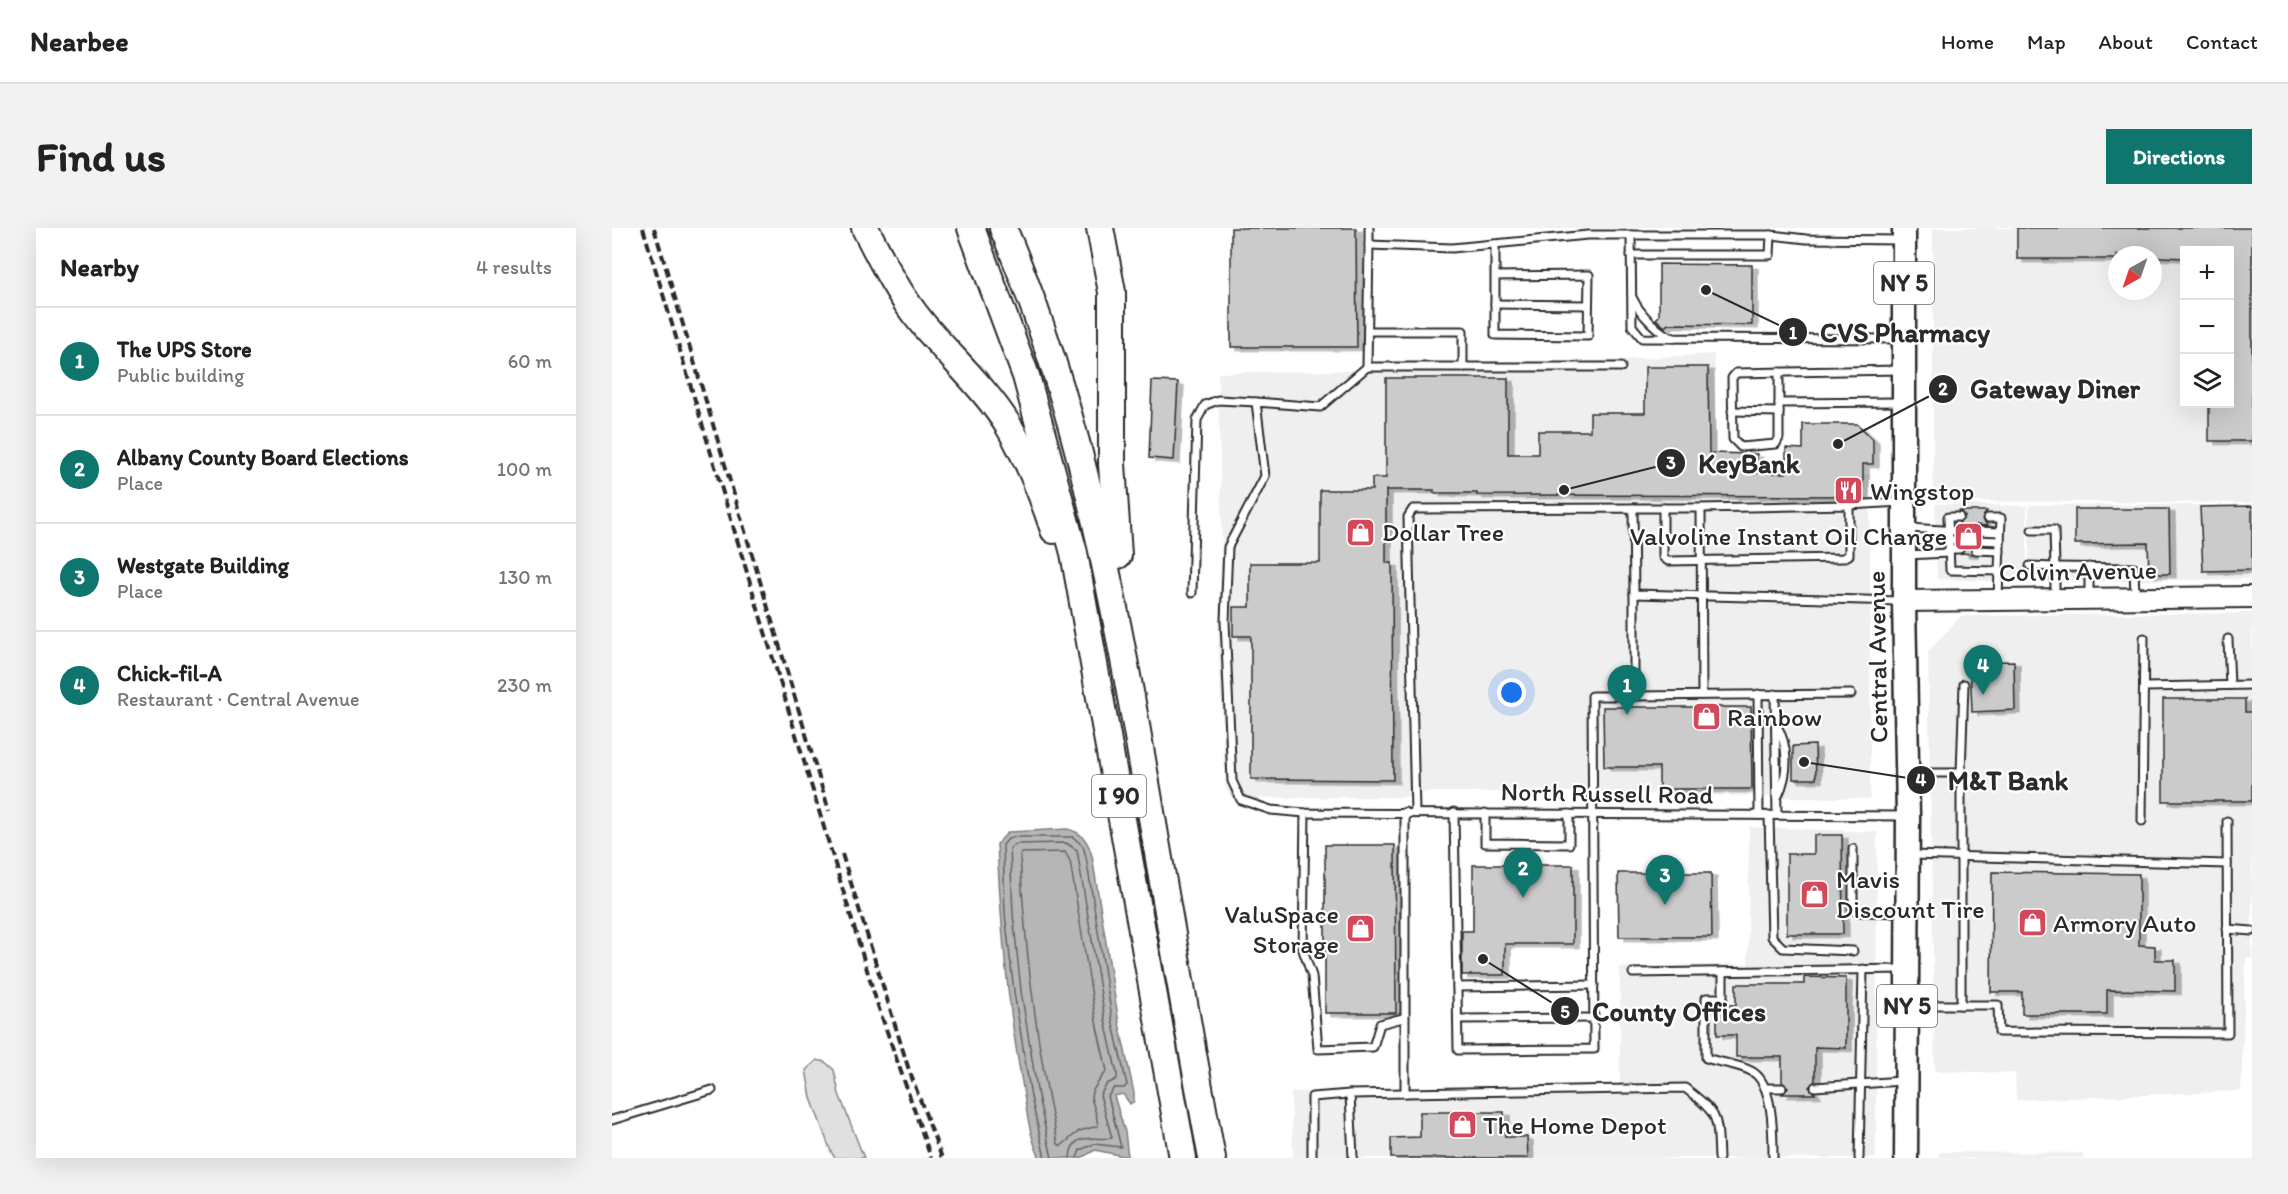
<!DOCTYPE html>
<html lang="en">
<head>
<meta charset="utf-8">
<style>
  :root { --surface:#fff; --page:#f2f2f2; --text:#222; --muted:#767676; --line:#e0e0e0; --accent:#0f766e }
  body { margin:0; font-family:Itim,sans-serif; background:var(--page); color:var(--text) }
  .controls { position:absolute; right:18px; top:18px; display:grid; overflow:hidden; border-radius:0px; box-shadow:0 6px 24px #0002 }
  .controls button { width:54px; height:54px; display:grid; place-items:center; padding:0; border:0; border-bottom:2px solid var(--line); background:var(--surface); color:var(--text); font:30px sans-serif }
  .compass { position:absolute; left:1496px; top:18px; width:54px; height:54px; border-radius:50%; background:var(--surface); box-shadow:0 6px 24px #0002; rotate:220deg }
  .you { position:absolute; left:900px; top:465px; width:21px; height:21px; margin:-15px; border:4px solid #fff; border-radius:50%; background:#1a73e8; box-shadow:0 0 0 9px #1a73e833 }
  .badge { display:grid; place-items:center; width:39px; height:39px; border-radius:50%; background:var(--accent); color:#fff; font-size:20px; font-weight:700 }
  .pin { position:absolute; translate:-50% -50px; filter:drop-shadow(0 2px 3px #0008) }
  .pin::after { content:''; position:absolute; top:32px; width:21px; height:18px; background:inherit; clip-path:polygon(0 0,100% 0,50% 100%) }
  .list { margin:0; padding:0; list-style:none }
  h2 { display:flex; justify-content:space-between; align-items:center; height:78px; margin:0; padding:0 24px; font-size:26px }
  h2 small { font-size:20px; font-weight:400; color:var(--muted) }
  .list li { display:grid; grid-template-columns:39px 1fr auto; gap:18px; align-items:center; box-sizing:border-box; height:108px; padding:0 24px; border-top:2px solid var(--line) }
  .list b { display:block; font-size:22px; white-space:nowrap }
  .list p { margin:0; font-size:20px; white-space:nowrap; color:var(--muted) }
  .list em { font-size:20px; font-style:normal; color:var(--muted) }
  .icon { flex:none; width:33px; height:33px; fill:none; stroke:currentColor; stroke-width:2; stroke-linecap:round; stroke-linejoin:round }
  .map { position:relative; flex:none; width:1640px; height:930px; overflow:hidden; border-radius:0px }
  header { display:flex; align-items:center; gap:36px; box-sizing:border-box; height:84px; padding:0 30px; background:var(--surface); border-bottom:2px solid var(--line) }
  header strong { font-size:28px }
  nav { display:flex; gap:33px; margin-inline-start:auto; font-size:21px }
  .intro { display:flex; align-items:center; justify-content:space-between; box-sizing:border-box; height:144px; padding:0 36px }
  h1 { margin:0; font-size:42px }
  .button { padding:15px 27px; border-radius:0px; background:var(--accent); color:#fff; font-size:21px; font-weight:700 }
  main { display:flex; gap:36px; padding:0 36px }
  aside { flex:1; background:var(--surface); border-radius:0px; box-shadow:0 6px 24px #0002 }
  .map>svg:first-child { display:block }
  .built { fill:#efefef; fill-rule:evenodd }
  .green { fill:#e0e0e0; stroke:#868686; stroke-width:1.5 }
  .water { fill:#b6b6b6; stroke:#7e7e7e; stroke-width:1.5 }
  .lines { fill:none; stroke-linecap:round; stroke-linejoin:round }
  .shore { stroke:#636363; stroke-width:1.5 }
  .building { fill:#cbcbcb; stroke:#2b2b2b; stroke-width:1.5; filter:url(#shadow) }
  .lane-casing { stroke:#2b2b2b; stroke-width:11 }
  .secondary-casing { stroke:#2b2b2b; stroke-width:24 }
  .primary-casing { stroke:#2b2b2b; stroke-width:27 }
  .highway-casing { stroke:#2b2b2b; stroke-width:30 }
  .lane { stroke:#fff; stroke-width:7 }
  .secondary { stroke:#fff; stroke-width:20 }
  .primary { stroke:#fff; stroke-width:22 }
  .highway { stroke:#fff; stroke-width:26 }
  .rail { stroke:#2b2b2b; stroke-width:4; stroke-dasharray:9 4.5; stroke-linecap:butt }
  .labels { text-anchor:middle; stroke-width:4.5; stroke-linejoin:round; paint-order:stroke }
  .shield { fill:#fff; stroke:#6b6b6b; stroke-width:1.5 }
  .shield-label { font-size:24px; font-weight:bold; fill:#2b2b2b }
  .poi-label { font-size:26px; fill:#2b2b2b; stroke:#fff; text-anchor:start }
  .street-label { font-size:26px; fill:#2b2b2b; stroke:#fff }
  .leader { fill:none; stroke:#2b2b2b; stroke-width:2 }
  .callout-dot { fill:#2b2b2b; stroke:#fff; stroke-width:2 }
  .mark-label { font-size:18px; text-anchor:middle; font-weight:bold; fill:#fff }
  .callout-label { font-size:27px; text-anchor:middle; font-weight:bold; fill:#2b2b2b; stroke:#fff; stroke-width:4.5; stroke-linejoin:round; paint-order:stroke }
</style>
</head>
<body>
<header>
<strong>Nearbee</strong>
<nav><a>Home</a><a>Map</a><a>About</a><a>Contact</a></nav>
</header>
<div class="intro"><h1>Find us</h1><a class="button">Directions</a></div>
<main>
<aside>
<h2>Nearby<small>4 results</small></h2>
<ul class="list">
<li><span class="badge">1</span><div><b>The UPS Store</b><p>Public building</p></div><em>60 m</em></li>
<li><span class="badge">2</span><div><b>Albany County Board Elections</b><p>Place</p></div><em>100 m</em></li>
<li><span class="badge">3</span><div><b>Westgate Building</b><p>Place</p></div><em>130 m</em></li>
<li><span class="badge">4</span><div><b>Chick-fil-A</b><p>Restaurant · Central Avenue</p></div><em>230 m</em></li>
</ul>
</aside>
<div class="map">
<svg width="1640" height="930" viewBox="0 0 1640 930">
  <defs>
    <filter id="shadow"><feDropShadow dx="6" dy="3.5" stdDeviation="0" flood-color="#0004"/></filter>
  </defs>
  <rect width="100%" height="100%" fill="#fff"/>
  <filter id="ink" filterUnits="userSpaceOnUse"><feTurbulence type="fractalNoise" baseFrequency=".0167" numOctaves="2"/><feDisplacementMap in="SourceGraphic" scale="12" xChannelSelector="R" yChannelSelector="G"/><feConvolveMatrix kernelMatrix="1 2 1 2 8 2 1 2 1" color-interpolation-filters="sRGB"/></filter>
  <g filter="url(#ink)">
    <g class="built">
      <path d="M1321,0H1640V275L1321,273ZM1572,22H1618V176H1572ZM1505,27H1541V63H1505Z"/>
      <polygon points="1102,126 1104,246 1258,246 1258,571 972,564 816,564 792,569 619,570 613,557 606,405 610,314 606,145 872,140"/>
      <polygon points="1323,276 1415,278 1415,354 1325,351"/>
      <polygon points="1417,277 1640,277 1640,351 1417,354"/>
      <polygon points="1640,385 1640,730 1634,730 1629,863 1404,872 1403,845 1323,843 1316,424 1349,388"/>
      <polygon points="1137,599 1265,604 1264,930 681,930 679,864 1008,856 1008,739 1136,736"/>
      <polygon points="1327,924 1471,925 1471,930 1327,930"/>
    </g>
    <polygon class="green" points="205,832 213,834 222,842 227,866 252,930 223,930 219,924 199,870 194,842"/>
    <path class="water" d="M455,601C470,604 476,613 480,628L507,795L522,865V873L518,876L511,866L502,868L513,904L516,929L483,922L469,930H428C417,908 414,878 410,854C395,775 389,696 385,616L396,604Z"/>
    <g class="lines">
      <g class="shore">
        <path d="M453,624L458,633L485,799L495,843C468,876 483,864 486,898L467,903L449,918L446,916C425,820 413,725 408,628L410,625Z"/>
        <polyline points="433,930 419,869 402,764 393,686 391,617 396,611 403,609 461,609 471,618 474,629 501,796 515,857 512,860 502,860 496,868 509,919 482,916 468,922 465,930"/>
        <path d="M440,930L426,868L409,763L401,686L398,620L404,616L454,615L465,622L494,797L505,846V851L495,856L488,867L500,910C485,913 459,902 458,930"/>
      </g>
    </g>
    <g class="building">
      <polygon points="619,0 744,0 745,119 619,119"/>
      <polygon points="1405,0 1640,0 1640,213 1597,213 1597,176 1617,176 1617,22 1572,22 1572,30 1505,27 1505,31 1405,31"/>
      <polygon points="1047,36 1140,37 1140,97 1056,96 1053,99 1044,91 1047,88"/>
      <polygon points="1033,139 1096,139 1097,225 1145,226 1145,245 1174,245 1174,220 1191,221 1191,196 1245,196 1261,211 1261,236 1251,236 1251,268 865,267 865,265 822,265 822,262 774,262 774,335 780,335 781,552 639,551 639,408 621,408 621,379 638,379 638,335 708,335 708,262 760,262 760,250 774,250 774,150 896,150 896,226 926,226 926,203 978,203 978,185 1033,185"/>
      <polygon points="540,153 566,154 562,232 537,230"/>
      <polygon points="1640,278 1640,342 1591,343 1588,279"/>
      <polygon points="1463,281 1557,281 1558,346 1537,346 1536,315 1463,316"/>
      <polygon points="1347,283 1375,283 1370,291 1376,298 1364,297 1359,301 1360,326 1350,325 1353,303 1347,295 1353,288"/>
      <polygon points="1402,433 1403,482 1360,484 1358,434"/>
      <polygon points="1551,471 1633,471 1633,484 1640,484 1640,573 1551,573"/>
      <polygon points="991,479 1139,479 1140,561 1047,561 1047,539 992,539"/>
      <polygon points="1203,517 1204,551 1181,551 1181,518"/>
      <polygon points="1202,607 1230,607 1231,706 1175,706 1175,626 1202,626"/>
      <polygon points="713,617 783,617 784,785 713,785"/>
      <polygon points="861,637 961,637 961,716 893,716 893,747 850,747 850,703 861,703"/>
      <polygon points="1380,644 1527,646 1527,717 1543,718 1543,732 1563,732 1563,763 1495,762 1495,786 1410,786 1410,764 1379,764"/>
      <polygon points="1006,645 1099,645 1100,709 1007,709"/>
      <polygon points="1192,749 1234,750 1234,820 1203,819 1203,853 1197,859 1203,866 1170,866 1176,859 1170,854 1170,829 1124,829 1124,807 1105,807 1105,777 1124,777 1124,756 1192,756"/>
      <polygon points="808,884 892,884 893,909 915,909 916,930 779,930 779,910 808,909"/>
    </g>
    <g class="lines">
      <defs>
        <g id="lane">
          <polyline points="757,0 757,17 840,20 976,7 1159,7 1194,11 1289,12"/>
          <polyline points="1019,7 1020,98 1030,110 1289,111"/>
          <polyline points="883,16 883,107 976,108 977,47 883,48"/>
          <polyline points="757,17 755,139 708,179 644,174 653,248 616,319 613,393 620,553 629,572 659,582 693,585 1294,588"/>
          <polyline points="1019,27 1158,27 1159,7"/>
          <path d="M1021,71C1027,84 1048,107 1062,110"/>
          <polyline points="883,76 976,77"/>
          <polyline points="756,103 851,103 851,139"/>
          <polyline points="755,139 1009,139"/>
          <polyline points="1167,144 1167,175"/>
          <polyline points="1289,174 1167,175 1167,210 1164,216 1129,219 1121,211 1120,150 1124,145 1289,142"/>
          <polyline points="1120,183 1167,184"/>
          <polyline points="1237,277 1289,274"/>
          <polyline points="1021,280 1089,280 1090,467"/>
          <polyline points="1051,280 1051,329 1056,333 1231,330 1237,327 1237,277 1089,280"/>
          <polyline points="1347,289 1336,289 1338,342 1388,343"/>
          <polyline points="1376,290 1389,290 1386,369"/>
          <polyline points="1296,300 1347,303"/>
          <polyline points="1364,303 1388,304"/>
          <polyline points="1336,312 1347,312"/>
          <polyline points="1364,312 1388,313"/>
          <polyline points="1337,321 1347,321"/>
          <polyline points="1364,322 1388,323"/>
          <polyline points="1294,327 1337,325"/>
          <polyline points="1418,338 1443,339 1442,302 1420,302"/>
          <polyline points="1477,339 1477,370"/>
          <polyline points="580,365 585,192 593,177 606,172 644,174"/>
          <polyline points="1443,368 1443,339 1522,340 1523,369"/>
          <polyline points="1616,411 1618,457"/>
          <polyline points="1533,459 1640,457"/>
          <polyline points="1146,466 1147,587"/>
          <polyline points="1163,466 1165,587"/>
          <polyline points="1022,468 1239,466"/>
          <path d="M1164,496C1177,518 1177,545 1166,568"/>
          <polyline points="1297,545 1349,545"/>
          <polyline points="803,584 796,289 801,281 1021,280 1022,366 1288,373"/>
          <polyline points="842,584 846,822 982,821 980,468 1022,468 1022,366"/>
          <polyline points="693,585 691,722 700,748 706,821 761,819 768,796 791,790"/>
          <polyline points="873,585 873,615 957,616 957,586"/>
          <polyline points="1157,587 1160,709 1171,720 1241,723"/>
          <polyline points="1530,593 1532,410"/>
          <polyline points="1241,621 1241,681 1246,684 1293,685"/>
          <polyline points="1300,627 1615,636"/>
          <polyline points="1615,701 1640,703"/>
          <path d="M1111,744V770H1094V830C1109,835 1126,836 1139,843C1162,854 1161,908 1161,930"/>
          <polyline points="1021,745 1293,741"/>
          <polyline points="845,759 982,757"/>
          <polyline points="1297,777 1386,777 1387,804 1616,805 1615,593"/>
          <polyline points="1349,777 1349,545 1352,456"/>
          <polyline points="846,791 982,790"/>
          <polyline points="1203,859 1290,853"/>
          <polyline points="1153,860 1170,860"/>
          <polyline points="793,865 793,584"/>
          <polyline points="0,892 100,862"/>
          <polyline points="700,930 700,869 738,866"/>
          <path d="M741,930L738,866L1073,860C1108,887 1105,888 1107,930"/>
          <polyline points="1247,930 1251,741"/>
        </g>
        <polyline id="secondary" points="1292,373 1640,369"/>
        <polyline id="primary" points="1292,0 1292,373 1296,588 1294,930"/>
        <g id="highway">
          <path d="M253,0C270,33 286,66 310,95C338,129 372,159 396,197C416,230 430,266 442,302"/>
          <polyline points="359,0 414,148 462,325 571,930"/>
          <path d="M391,0C462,165 496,338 527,514C551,653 574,792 600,930"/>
          <polyline points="488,0 500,64 500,236 506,327"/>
        </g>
      </defs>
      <use href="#lane" class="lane-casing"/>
      <use href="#secondary" class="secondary-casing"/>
      <use href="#primary" class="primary-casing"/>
      <use href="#highway" class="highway-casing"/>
      <use href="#lane" class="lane"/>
      <use href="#secondary" class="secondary"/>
      <use href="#primary" class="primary"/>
      <use href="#highway" class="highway"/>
      <g class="rail">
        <polyline points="31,0 265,775 319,930"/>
        <polyline points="42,0 217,583"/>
        <polyline points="230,626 297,842 330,930"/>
      </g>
    </g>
  </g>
  <defs>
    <symbol id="restaurant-square" viewBox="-11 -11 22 22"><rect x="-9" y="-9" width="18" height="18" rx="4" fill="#d1495b" stroke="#fff"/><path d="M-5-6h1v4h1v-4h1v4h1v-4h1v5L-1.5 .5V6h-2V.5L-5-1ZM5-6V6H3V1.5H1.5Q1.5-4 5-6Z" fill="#fff"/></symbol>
    <symbol id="shop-square" viewBox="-11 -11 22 22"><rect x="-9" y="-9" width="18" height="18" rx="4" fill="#d1495b" stroke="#fff"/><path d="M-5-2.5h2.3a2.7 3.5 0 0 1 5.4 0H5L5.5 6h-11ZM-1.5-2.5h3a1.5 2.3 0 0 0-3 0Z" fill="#fff"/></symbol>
  </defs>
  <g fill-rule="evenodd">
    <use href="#restaurant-square" x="1220" y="246" width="33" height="33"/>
    <use href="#shop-square" x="732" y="288" width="33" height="33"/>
    <use href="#shop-square" x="1340" y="292" width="33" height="33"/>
    <use href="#shop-square" x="1078" y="472" width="33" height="33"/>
    <use href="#shop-square" x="1186" y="650" width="33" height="33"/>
    <use href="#shop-square" x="1404" y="678" width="33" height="33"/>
    <use href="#shop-square" x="732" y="684" width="33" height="33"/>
    <use href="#shop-square" x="834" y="880" width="33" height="33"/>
  </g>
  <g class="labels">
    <g class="shield">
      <rect x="1262" y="34" width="60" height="42" rx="4.5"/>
      <rect x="480" y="547" width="54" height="42" rx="4.5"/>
      <rect x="1265" y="757" width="60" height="42" rx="4.5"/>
    </g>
    <g class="shield-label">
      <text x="1292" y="63">NY 5</text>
      <text x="507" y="576">I 90</text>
      <text x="1295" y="786">NY 5</text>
    </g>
    <g class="poi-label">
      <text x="1258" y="272">Wingstop</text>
      <text x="770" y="313">Dollar Tree</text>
      <text x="1335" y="317" text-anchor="end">Valvoline Instant Oil Change</text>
      <text x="1115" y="498">Rainbow</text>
      <text x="1224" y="660">Mavis<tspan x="1224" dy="30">Discount Tire</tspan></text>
      <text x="727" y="695" text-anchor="end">ValuSpace<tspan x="727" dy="30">Storage</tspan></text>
      <text x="1441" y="704">Armory Auto</text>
      <text x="871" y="906">The Home Depot</text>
    </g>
    <g class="street-label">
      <text transform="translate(1466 343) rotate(-1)" y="9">Colvin Avenue</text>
      <text transform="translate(1265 429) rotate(-91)" y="9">Central Avenue</text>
      <text transform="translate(995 565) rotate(1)" y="9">North Russell Road</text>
    </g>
  </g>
  <path class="leader" d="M1094 62L1181 104M1226 216L1331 161M952 262L1059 235M1192 534L1309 552M871 731L953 783"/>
  <g class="callout-dot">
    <circle cx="1094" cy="62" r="6"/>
    <circle cx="1226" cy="216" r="6"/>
    <circle cx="952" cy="262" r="6"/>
    <circle cx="1192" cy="534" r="6"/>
    <circle cx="871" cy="731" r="6"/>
    <circle cx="1181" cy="104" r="15"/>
    <circle cx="1331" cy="161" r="15"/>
    <circle cx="1059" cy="235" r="15"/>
    <circle cx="1309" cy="552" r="15"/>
    <circle cx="953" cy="783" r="15"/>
  </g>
  <g class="mark-label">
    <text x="1181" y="111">1</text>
    <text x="1331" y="167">2</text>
    <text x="1059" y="241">3</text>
    <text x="1309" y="558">4</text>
    <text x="953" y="790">5</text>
  </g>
  <g class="callout-label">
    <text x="1293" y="114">CVS Pharmacy</text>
    <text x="1443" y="170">Gateway Diner</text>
    <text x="1137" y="245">KeyBank</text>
    <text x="1396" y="562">M&amp;T Bank</text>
    <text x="1067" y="793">County Offices</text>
  </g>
</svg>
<div class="controls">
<button>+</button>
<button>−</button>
<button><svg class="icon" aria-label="layers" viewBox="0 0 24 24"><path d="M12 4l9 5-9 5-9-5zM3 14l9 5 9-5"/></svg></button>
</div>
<svg class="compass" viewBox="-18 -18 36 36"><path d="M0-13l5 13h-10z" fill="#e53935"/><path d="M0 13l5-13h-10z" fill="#767676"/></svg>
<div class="you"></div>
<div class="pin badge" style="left:1015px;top:487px">1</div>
<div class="pin badge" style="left:911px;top:670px">2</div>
<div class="pin badge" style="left:1053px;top:677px">3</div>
<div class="pin badge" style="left:1371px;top:467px">4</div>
</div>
</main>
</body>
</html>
